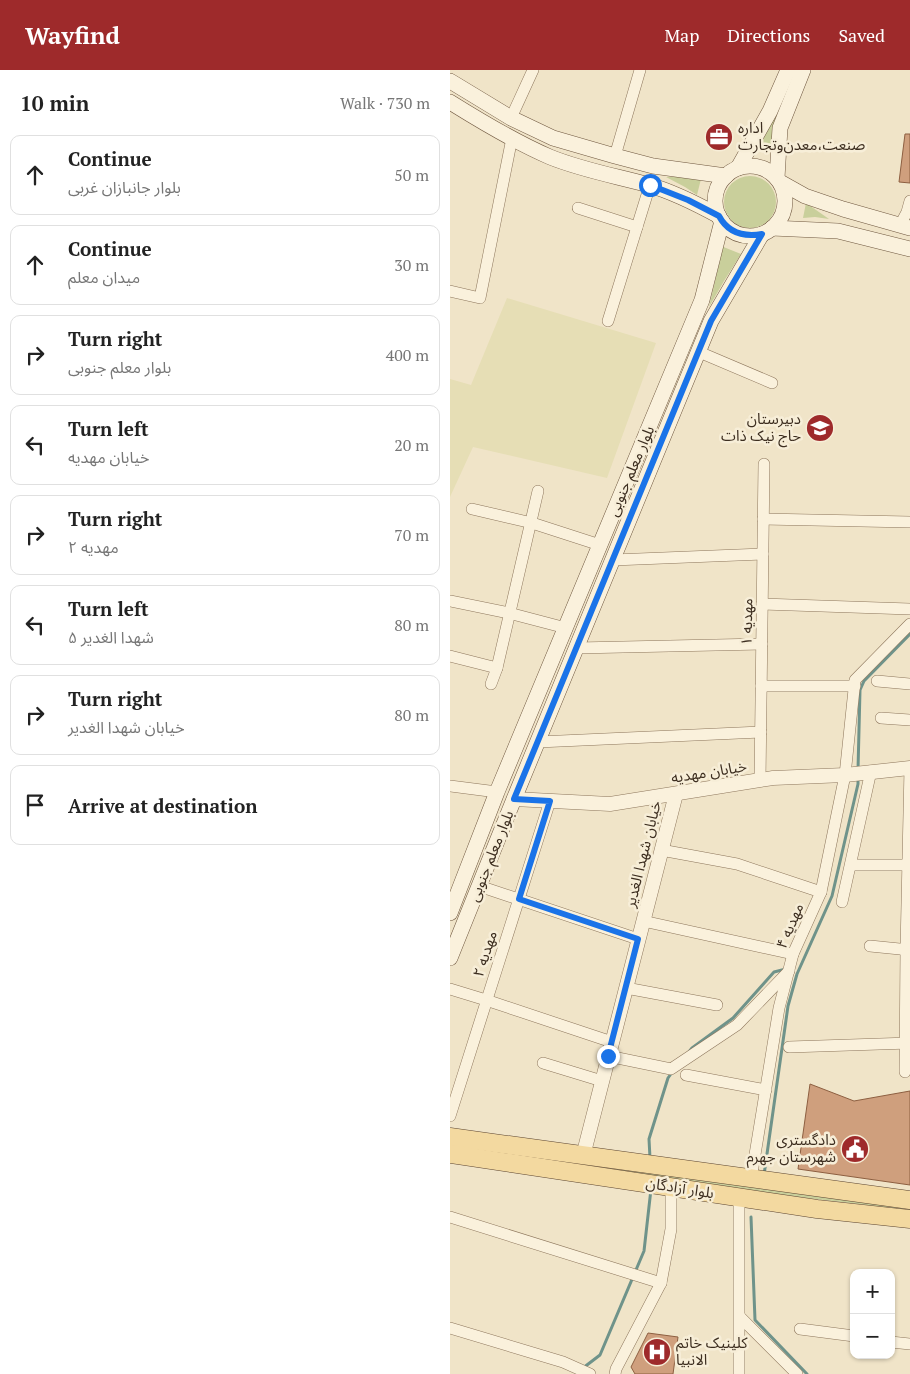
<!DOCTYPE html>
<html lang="en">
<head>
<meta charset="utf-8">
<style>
  :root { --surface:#fff; --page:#f6f6f6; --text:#222; --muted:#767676; --line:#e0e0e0; --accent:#9e2a2b }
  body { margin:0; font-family:"PT Serif","Noto Sans Arabic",serif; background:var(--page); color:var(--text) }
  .controls { position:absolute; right:15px; bottom:15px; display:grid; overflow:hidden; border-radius:10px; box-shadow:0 1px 4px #0004 }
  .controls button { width:45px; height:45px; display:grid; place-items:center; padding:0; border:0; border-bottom:1px solid var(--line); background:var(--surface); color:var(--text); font:25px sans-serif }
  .stop { position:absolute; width:15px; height:15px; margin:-11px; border:4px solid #1a73e8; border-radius:50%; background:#fff }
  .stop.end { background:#1a73e8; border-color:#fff; box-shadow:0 1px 5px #0008 }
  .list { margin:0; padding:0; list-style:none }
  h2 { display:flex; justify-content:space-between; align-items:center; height:65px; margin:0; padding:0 20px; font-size:21px }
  h2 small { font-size:16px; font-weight:400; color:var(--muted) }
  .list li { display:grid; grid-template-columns:32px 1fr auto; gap:15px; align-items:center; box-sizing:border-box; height:80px; margin:0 10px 10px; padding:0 10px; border:1px solid var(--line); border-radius:10px }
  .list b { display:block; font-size:19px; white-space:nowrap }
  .list p { margin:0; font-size:16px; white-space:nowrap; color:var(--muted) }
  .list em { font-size:16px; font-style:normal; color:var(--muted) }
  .icon { flex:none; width:28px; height:28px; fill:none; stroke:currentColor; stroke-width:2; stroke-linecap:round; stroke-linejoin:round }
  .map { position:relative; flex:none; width:460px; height:1304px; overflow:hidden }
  header { display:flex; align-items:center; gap:30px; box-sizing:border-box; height:70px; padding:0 25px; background:var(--accent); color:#fff }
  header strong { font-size:24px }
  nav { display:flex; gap:28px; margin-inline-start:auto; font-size:18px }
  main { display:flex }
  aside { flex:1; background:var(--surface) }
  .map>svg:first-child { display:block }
  .farmland { fill:#e6deb5 }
  .green { fill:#c9cf9b }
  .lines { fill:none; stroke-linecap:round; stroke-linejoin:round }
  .stream { stroke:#6f938a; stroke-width:3 }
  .building { fill:#cf9f7d; stroke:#8d5f41 }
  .minor-casing { stroke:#8d765c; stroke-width:12 }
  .tertiary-casing { stroke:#8d765c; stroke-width:15 }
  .secondary-casing { stroke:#6f573f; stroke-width:16 }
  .primary-casing { stroke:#5b4430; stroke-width:19 }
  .minor { stroke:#faf1dc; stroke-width:11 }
  .tertiary { stroke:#faf1dc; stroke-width:14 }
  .secondary { stroke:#faf1dc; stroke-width:15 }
  .primary { stroke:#f3d9a0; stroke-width:18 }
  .route { stroke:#1a73e8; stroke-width:6 }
  .labels { text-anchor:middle; stroke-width:5; stroke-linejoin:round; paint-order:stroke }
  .poi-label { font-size:15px; fill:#3d2e20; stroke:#f7eed8; text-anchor:start }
  .street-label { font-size:15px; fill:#3d2e20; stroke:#f7eed8 }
</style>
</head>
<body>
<header>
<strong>Wayfind</strong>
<nav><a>Map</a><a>Directions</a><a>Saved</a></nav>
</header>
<main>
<aside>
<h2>10 min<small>Walk · 730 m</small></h2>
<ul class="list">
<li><svg class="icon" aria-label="ahead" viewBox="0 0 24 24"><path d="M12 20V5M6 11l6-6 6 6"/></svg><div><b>Continue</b><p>بلوار جانبازان غربی</p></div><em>50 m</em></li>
<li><svg class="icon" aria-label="ahead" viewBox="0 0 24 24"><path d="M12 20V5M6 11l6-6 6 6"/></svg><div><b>Continue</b><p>میدان معلم</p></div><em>30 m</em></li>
<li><svg class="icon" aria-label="right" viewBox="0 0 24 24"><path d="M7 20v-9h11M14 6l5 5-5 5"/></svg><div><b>Turn right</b><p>بلوار معلم جنوبی</p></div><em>400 m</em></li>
<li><svg class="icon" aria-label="left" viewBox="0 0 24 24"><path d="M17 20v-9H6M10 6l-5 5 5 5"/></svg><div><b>Turn left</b><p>خیابان مهدیه</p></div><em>20 m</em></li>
<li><svg class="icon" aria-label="right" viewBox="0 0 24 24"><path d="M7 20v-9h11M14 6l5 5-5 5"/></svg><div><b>Turn right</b><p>مهدیه ۲</p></div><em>70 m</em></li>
<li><svg class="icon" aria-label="left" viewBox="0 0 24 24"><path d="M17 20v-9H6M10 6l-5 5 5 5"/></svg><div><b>Turn left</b><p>شهدا الغدیر ۵</p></div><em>80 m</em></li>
<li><svg class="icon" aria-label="right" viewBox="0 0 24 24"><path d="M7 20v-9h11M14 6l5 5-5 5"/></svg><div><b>Turn right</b><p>خیابان شهدا الغدیر</p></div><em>80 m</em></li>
<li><svg class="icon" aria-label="arrive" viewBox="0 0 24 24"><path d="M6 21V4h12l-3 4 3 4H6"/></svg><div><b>Arrive at destination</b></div></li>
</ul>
</aside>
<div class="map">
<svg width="460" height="1304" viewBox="0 0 460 1304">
  <rect width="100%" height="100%" fill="#f0e4c8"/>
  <polygon class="farmland" points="57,228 206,273 157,408 23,377 0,427 0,309 21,315"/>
  <g class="green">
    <polygon points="344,0 324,80 304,73 322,53"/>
    <polygon points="252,105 247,125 235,117 216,107"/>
    <circle cx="300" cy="132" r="26"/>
    <polygon points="356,133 379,149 365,147 353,148"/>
    <polygon points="271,176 291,184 274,211 259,237 269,194"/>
    <polygon points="0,1070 460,1135 460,1140 297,1121 0,1076"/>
  </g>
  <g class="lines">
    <g class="stream">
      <polyline points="408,700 410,620 414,611 460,564"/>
      <polyline points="238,983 242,978 283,948 324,902 336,899"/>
      <polyline points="200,1088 199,1069 218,1008 223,1001"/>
      <polyline points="314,1105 338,936 347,904 382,826 408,714 408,707"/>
      <polyline points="301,1147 305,1250 357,1304"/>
      <polyline points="133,1298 150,1285 194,1181 201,1119"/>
    </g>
  </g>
  <g class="building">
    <polygon points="455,64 460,64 460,113 449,112"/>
    <polygon points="360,1014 404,1031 460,1021 460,1115 348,1099"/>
    <polygon points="198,1263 228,1267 223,1304 185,1304 181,1297"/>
  </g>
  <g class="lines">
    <defs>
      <g id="minor">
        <polyline points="61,48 83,0"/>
        <polyline points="165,86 190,0"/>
        <polyline points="128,138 187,157"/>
        <polyline points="450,155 457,142 460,131"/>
        <polyline points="0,221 30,228 62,68"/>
        <polyline points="158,251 200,115"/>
        <polyline points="249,282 322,313"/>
        <polyline points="22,439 82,453 150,475"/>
        <polyline points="313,449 460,452"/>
        <polyline points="163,490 313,484"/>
        <polyline points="0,531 59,543 116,558"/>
        <polyline points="312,534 460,539"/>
        <polyline points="127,578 312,574"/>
        <polyline points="0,586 47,598 88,421"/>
        <polyline points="427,611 460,614"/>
        <polyline points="41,614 47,598"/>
        <polyline points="311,616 405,616"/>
        <polyline points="431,648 460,650"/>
        <polyline points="88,672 311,662"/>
        <polyline points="310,711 314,394"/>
        <polyline points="0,716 47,722"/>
        <polyline points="211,780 287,794 371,822"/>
        <polyline points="401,795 460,795"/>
        <polyline points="29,816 188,869"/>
        <polyline points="392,832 421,701"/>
        <polyline points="193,851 343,884"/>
        <polyline points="420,876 460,880"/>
        <polyline points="176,918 267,935"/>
        <polyline points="0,919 36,930 162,972"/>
        <polyline points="339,977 460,973"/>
        <polyline points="158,986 221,999 287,955 339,901"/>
        <polyline points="93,993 152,1011"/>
        <polyline points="455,1002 456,879 460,698"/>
        <polyline points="236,1005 316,1020"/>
        <polyline points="0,1046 100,731"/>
        <polyline points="301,1109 329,938 343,884 371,822 395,705 405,610 460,554"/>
        <polyline points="289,1127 289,1304"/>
        <polyline points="0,1147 211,1213"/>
        <polyline points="290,1247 347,1304"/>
        <polyline points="0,1258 113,1292 140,1304"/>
        <polyline points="350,1259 404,1266"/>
        <polyline points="441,1272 460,1274"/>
        <polyline points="165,1304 166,1299 211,1213 221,1159 221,1117"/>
      </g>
      <g id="tertiary">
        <polyline points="64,729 160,734 323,708 395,705 460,698"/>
        <polyline points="133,1086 226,724"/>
      </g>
      <g id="secondary">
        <polyline points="0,11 61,48 103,68 165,86 203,96 276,106"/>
        <path d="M0,32C32,52 65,72 100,87C132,100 166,106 199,115C224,122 247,134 269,146"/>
        <circle cx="300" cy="131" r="35"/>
        <polyline points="288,98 320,41 338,0"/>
        <polyline points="327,108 330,58 353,0"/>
        <polyline points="330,112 355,126 393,139 460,158"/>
        <polyline points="322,158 388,161 460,179"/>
        <polyline points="0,843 47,722 252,230 272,151"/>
        <polyline points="0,888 64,729 261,251 312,164"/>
      </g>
      <g id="primary">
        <polyline points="0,1067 460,1130"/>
        <polyline points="0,1084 367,1139 460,1149"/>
      </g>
    </defs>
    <use href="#minor" class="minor-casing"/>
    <use href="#tertiary" class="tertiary-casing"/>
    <use href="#secondary" class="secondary-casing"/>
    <use href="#primary" class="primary-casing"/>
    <use href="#minor" class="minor"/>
    <use href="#tertiary" class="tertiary"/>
    <use href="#secondary" class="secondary"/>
    <use href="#primary" class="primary"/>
  </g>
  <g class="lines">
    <path class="route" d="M158,986L188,869L69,829L100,731L64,729L261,251L312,164C294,167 278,163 269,146L238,130L200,115"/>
  </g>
  <defs>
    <symbol id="office-disc" viewBox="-11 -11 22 22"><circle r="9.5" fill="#9e2a2b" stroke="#f7eed8"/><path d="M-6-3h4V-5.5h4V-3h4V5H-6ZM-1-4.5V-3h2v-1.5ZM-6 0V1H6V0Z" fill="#fff"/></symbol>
    <symbol id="school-disc" viewBox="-11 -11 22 22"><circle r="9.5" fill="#9e2a2b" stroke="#f7eed8"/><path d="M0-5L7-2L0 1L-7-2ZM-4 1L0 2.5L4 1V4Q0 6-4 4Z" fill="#fff"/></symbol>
    <symbol id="civic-disc" viewBox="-11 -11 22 22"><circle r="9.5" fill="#9e2a2b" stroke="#f7eed8"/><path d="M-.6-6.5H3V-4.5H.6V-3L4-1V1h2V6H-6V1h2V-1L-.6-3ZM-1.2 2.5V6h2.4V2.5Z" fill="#fff"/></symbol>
    <symbol id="hospital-disc" viewBox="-11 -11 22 22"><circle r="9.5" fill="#9e2a2b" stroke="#f7eed8"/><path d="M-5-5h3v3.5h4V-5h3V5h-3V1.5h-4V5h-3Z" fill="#fff"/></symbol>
  </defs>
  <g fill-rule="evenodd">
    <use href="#office-disc" x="253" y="51" width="32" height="32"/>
    <use href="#school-disc" x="354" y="342" width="32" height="32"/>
    <use href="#civic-disc" x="389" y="1063" width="32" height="32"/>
    <use href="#hospital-disc" x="191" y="1266" width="32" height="32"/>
  </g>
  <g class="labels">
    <g class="poi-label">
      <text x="288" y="63">اداره<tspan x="288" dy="17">صنعت،معدن‌و‌تجارت</tspan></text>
      <text x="351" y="354" text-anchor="end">دبیرستان<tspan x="351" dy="17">حاج نیک ذات</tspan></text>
      <text x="386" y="1075" text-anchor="end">دادگستری<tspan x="386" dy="17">شهرستان جهرم</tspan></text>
      <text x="226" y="1278">کلینیک خاتم<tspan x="226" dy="17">الانبیا</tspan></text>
    </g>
    <g class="street-label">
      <text transform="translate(181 401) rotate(-67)" y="5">بلوار معلم جنوبی</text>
      <text transform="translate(297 552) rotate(-89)" y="5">مهدیه ۱</text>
      <text transform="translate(259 702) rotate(-9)" y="5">خیابان مهدیه</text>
      <text transform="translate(193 784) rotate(-76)" y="5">خیابان شهدا الغدیر</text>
      <text transform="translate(41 786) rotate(-68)" y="5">بلوار معلم جنوبی</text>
      <text transform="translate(340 856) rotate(-67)" y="5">مهدیه ۴</text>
      <text transform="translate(35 884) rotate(-72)" y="5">مهدیه ۲</text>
      <text transform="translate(230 1118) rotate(9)" y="5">بلوار آزادگان</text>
    </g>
  </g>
</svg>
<div class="controls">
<button>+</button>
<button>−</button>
</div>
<div class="stop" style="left:200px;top:115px"></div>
<div class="stop end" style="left:158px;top:986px"></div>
</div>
</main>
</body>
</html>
